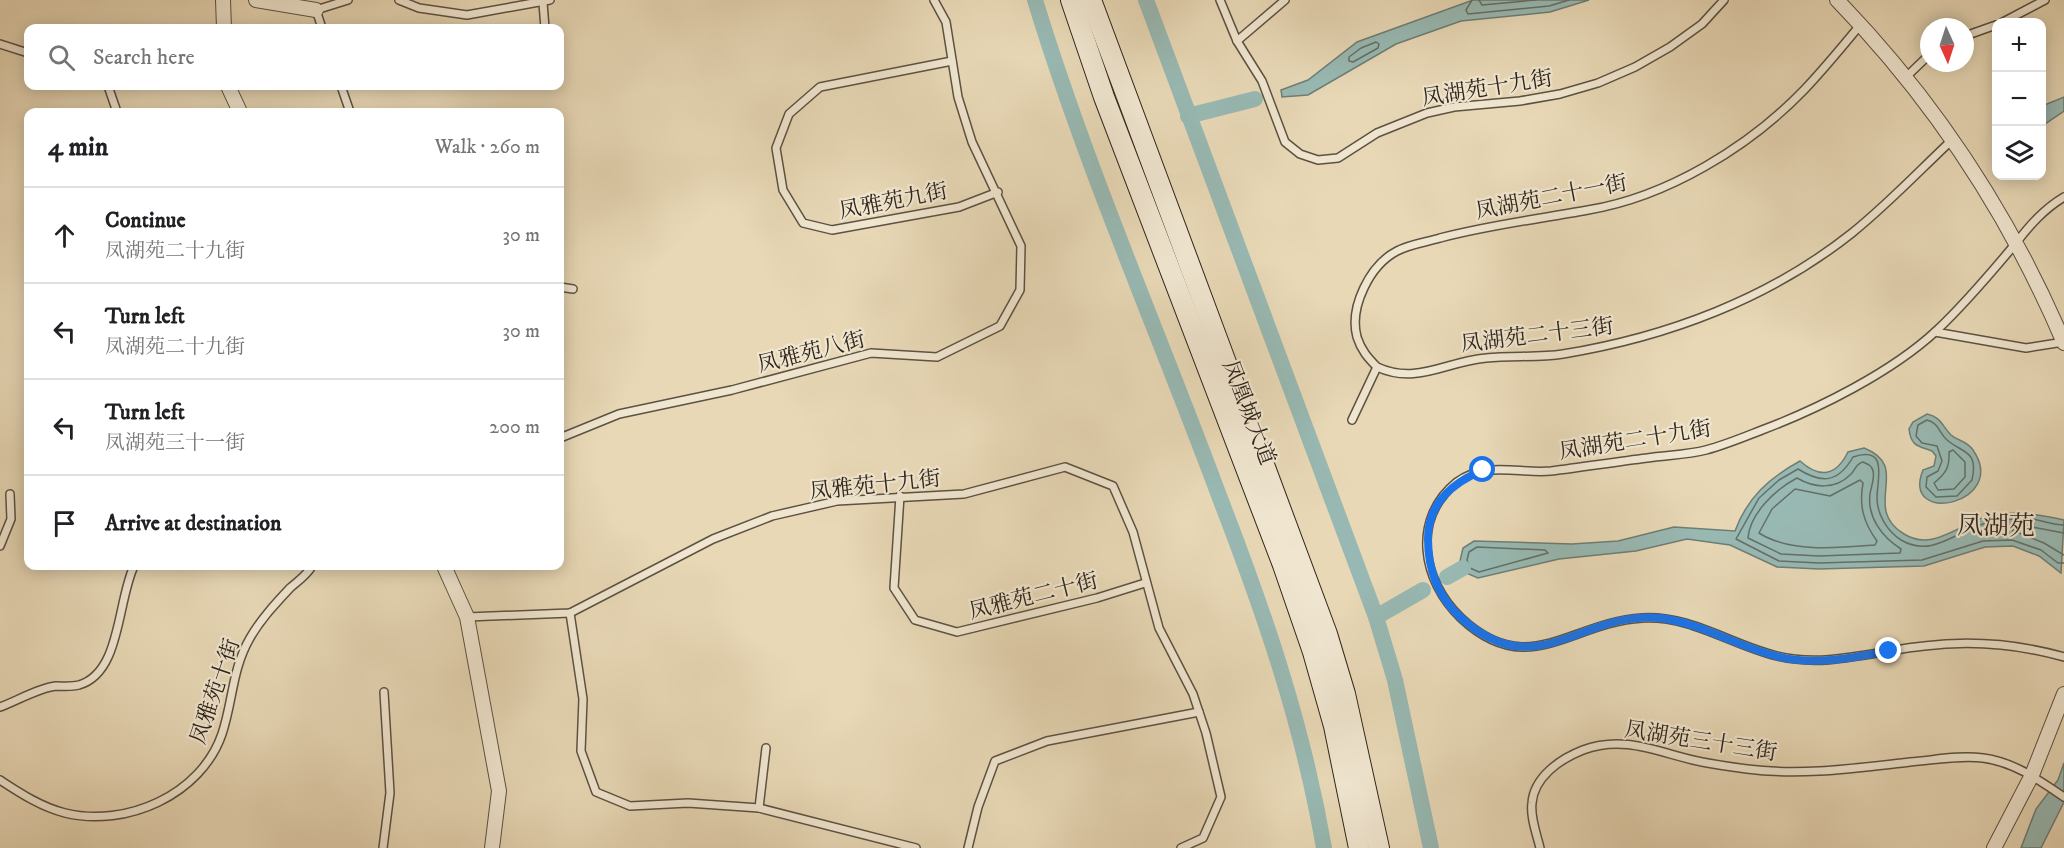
<!DOCTYPE html>
<html lang="en">
<head>
<meta charset="utf-8">
<style>
  :root { --surface:#fff; --page:#f2f2f2; --text:#202124; --muted:#757577; --line:#e0e0e0 }
  body { margin:0; font-family:"IM FELL DW Pica","Noto Serif SC",serif; background:var(--page); color:var(--text) }
  .controls { position:absolute; right:18px; top:18px; display:grid; overflow:hidden; border-radius:12px; box-shadow:0 3px 15px #0003 }
  .controls button { width:54px; height:54px; display:grid; place-items:center; padding:0; border:0; border-bottom:2px solid var(--line); background:var(--surface); color:var(--text); font:30px sans-serif }
  .compass { position:absolute; left:1920px; top:18px; width:54px; height:54px; border-radius:50%; background:var(--surface); box-shadow:0 3px 15px #0003; rotate:177deg }
  .stop { position:absolute; width:18px; height:18px; margin:-14px; border:4px solid #1a73e8; border-radius:50%; background:#fff }
  .stop.end { background:#1a73e8; border-color:#fff; box-shadow:0 2px 6px #0008 }
  .list { margin:0; padding:0; list-style:none }
  h2 { display:flex; justify-content:space-between; align-items:center; height:78px; margin:0; padding:0 24px; font-size:26px }
  h2 small { font-size:20px; font-weight:400; color:var(--muted) }
  .list li { display:grid; grid-template-columns:39px 1fr auto; gap:18px; align-items:center; box-sizing:border-box; height:96px; padding:0 24px; border-top:2px solid var(--line) }
  .list b { display:block; font-size:22px; white-space:nowrap }
  .list p { margin:0; font-size:20px; white-space:nowrap; color:var(--muted) }
  .list em { font-size:20px; font-style:normal; color:var(--muted) }
  .icon { flex:none; width:33px; height:33px; fill:none; stroke:currentColor; stroke-width:2; stroke-linecap:round; stroke-linejoin:round }
  .map { position:relative; flex:none; width:2064px; height:848px; overflow:hidden }
  .search { position:absolute; background:var(--surface); box-shadow:0 3px 15px #0003; left:24px; top:24px; width:540px; height:66px; display:flex; align-items:center; gap:15px; box-sizing:border-box; padding:0 21px; border-radius:12px; color:var(--muted); font-size:22px }
  .panel { position:absolute; background:var(--surface); box-shadow:0 3px 15px #0003; left:24px; top:108px; width:540px; height:462px; border-radius:12px }
  .map>svg:first-child { display:block }
  .water { fill:#98b9b3; stroke:#6e7e76; stroke-width:1.5 }
  .lines { fill:none; stroke-linecap:round; stroke-linejoin:round }
  .shore { stroke:#636f67; stroke-width:1.5 }
  .canal { stroke:#98b9b3; stroke-width:16 }
  .lane-casing { stroke:#5c5242; stroke-width:10 }
  .street-casing { stroke:#5c5242; stroke-width:16 }
  .secondary-casing { stroke:#2e251b; stroke-width:22 }
  .lane { stroke:#f0e6d0; stroke-width:7 }
  .street { stroke:#f0e6d0; stroke-width:14 }
  .secondary { stroke:#f0e6d0; stroke-width:20 }
  .route { stroke:#1a73e8; stroke-width:8 }
  .labels { text-anchor:middle; stroke-width:4.5; stroke-linejoin:round; paint-order:stroke }
  .street-label { font-size:22px; fill:#2e251b; stroke:#f0e6d0 }
  .quarter-label { font-size:26px; fill:#2e251b; stroke:#f0e6d0 }
</style>
</head>
<body>
<div class="map">
<svg width="2064" height="848" viewBox="0 0 2064 848">
  <rect width="100%" height="100%" fill="#e8d8b6"/>
  <filter id="stains"><feTurbulence type="fractalNoise" baseFrequency=".00333" numOctaves="4"/><feColorMatrix values="0 0 0 0 .2 0 0 0 0 .09 0 0 0 0 .02 0 0 0 .5 -.17"/></filter>
  <radialGradient id="worn" r=".72"><stop offset=".6" stop-color="#630" stop-opacity="0"/><stop offset="1" stop-color="#630" stop-opacity=".3"/></radialGradient>
  <g class="water">
    <polygon points="1473,0 1589,0 1550,12 1461,21 1396,44 1308,95 1282,97 1281,90 1308,80 1357,42"/>
    <polygon points="2064,97 2064,111 2042,126 2042,106"/>
    <path d="M1927,414C1941,417 1942,426 1951,435C1958,441 1967,441 1973,450C2010,504 1900,527 1923,470L1934,466L1936,456L1932,451C1919,446 1911,447 1909,429L1913,422Z"/>
    <path d="M1864,448C1913,467 1860,507 1904,534C1933,552 1959,524 1986,517C2013,510 2038,514 2064,520L2061,573L2039,556L2013,546L1985,547L1924,566L1819,569L1777,567L1730,545L1687,539L1636,551L1559,559L1478,578L1466,573L1460,561L1463,548L1474,541L1572,544L1618,541L1674,527L1735,531C1747,498 1769,478 1800,461C1820,479 1836,476 1848,452Z"/>
    <polygon points="2064,763 2064,802 2041,848 2021,848 2036,809 2058,780"/>
  </g>
  <g class="lines">
    <g class="shore">
      <polyline points="1472,0 1466,10 1468,14 1549,6 1569,0"/>
      <polyline points="1479,0 1482,5 1536,0"/>
      <polygon points="1376,42 1379,44 1378,48 1353,62 1349,61 1349,57 1361,48"/>
      <path d="M1927,420C1939,423 1939,433 1947,440C1962,453 1979,450 1972,480L1957,496L1936,497L1926,487L1927,477L1938,471L1942,461L1937,446L1922,443L1916,436L1918,425Z"/>
      <path d="M1953,450L1965,462V477L1954,489L1938,490L1934,483C1945,474 1950,468 1949,452Z"/>
      <path d="M1863,462C1867,464 1872,465 1873,471C1875,478 1871,487 1870,494C1867,517 1882,537 1901,549L1900,553L1819,556L1781,554L1748,538C1750,513 1776,489 1797,478C1814,488 1835,490 1850,475C1856,470 1855,464 1863,462Z"/>
      <path d="M1860,480L1863,483C1859,505 1863,522 1877,541L1875,545C1839,548 1790,553 1759,533L1772,509L1795,489L1830,496Z"/>
      <path d="M2064,525C2052,525 2040,520 2028,518C2017,517 2003,521 1992,522C1960,526 1935,560 1901,540C1887,531 1877,514 1877,498C1877,479 1889,445 1853,457C1838,483 1822,484 1798,469L1779,480L1759,498L1736,539L1779,561L1819,563L1922,560L1983,541L2012,540L2041,550L2058,563H2064"/>
      <polyline points="2064,533 2026,526 2011,530 2044,543 2064,555"/>
      <polygon points="1477,547 1545,550 1548,553 1479,572 1470,568 1467,560 1469,552"/>
    </g>
    <g class="canal">
      <path d="M1035,0C1086,167 1157,329 1218,493C1264,612 1302,721 1324,848"/>
      <polyline points="1146,0 1376,617 1395,680 1431,848"/>
      <polyline points="1188,116 1255,99"/>
      <polyline points="1447,577 1463,568"/>
      <polyline points="1376,617 1423,590"/>
    </g>
    <defs>
      <g id="lane">
        <polyline points="399,0 419,8 467,15 550,0"/>
        <polyline points="1220,0 1237,41 1262,81 1285,142 1300,154 1318,160 1338,158 1377,133 1427,113 1454,107 1520,101 1560,94 1598,83 1635,67 1670,47 1702,24 1724,0"/>
        <polyline points="543,3 545,28"/>
        <polyline points="2003,22 2045,0"/>
        <polyline points="322,28 316,10 348,0"/>
        <polyline points="1965,36 1996,25"/>
        <polyline points="1237,41 1285,0"/>
        <polyline points="0,44 28,53"/>
        <polyline points="952,61 820,87 789,114 776,148 783,190 803,223 832,230 959,207 998,192"/>
        <polyline points="1906,77 1929,55"/>
        <polyline points="108,86 117,112"/>
        <polyline points="341,86 350,112"/>
        <path d="M2064,197C2044,209 2030,225 2016,243C1991,273 1964,305 1936,331C1892,372 1818,409 1762,430C1744,437 1725,445 1706,450C1687,455 1666,455 1647,458C1615,462 1583,467 1551,471C1520,474 1485,461 1457,482C1411,519 1422,581 1461,618C1528,681 1571,622 1642,618C1691,615 1731,645 1777,656C1826,668 1875,651 1924,646C1972,640 2018,644 2064,657"/>
        <polyline points="560,287 573,289"/>
        <polyline points="1935,332 2026,348 2064,342"/>
        <path d="M1377,367C1368,358 1361,350 1357,337C1349,307 1370,265 1397,251C1410,244 1427,242 1440,238C1489,225 1539,219 1588,210C1667,197 1749,147 1804,90C1824,69 1842,47 1861,24"/>
        <path d="M1352,420L1377,367C1417,385 1444,362 1486,358C1511,355 1538,358 1563,354C1667,337 1769,299 1852,233C1888,204 1919,171 1952,140"/>
        <polyline points="560,438 619,414 732,390 871,353 937,357 1000,326 1020,290 1021,246 972,142 958,97 946,22 934,0"/>
        <polyline points="900,496 894,588 915,620 957,632 1097,598 1145,583"/>
        <polyline points="0,546 11,519 10,494"/>
        <polyline points="570,613 583,699 581,751 596,792 630,806 688,803 759,808 916,848"/>
        <polyline points="467,617 570,613 713,539 772,516 837,501 964,494 1065,467 1113,486 1133,532 1159,628 1193,694 1206,733 1221,797 1203,838 1181,848"/>
        <path d="M0,707C17,701 38,688 56,686C64,686 71,687 79,685C121,673 117,602 134,566"/>
        <path d="M0,780C20,793 41,807 65,813C126,828 201,795 222,734C233,701 232,669 250,638C261,619 275,604 290,588C298,581 307,575 312,566"/>
        <polyline points="759,808 766,748"/>
        <polyline points="383,848 390,793 384,692"/>
        <polyline points="968,848 978,807 995,761 1047,741 1199,712"/>
        <path d="M1540,848C1537,835 1530,817 1532,803C1534,777 1560,759 1583,750C1626,734 1661,754 1702,762C1717,765 1732,767 1747,769C1802,776 1856,768 1910,762C1935,760 1959,755 1983,758C2014,762 2039,780 2064,797"/>
      </g>
      <g id="street">
        <polyline points="223,0 224,28"/>
        <polyline points="256,0 316,10"/>
        <path d="M1837,0C1933,99 2010,216 2064,343"/>
        <polyline points="228,86 240,112"/>
        <polyline points="444,566 467,617 499,791 492,848"/>
        <polyline points="1994,848 2032,775 2064,694"/>
      </g>
      <g id="secondary">
        <polyline points="1071,0 1104,97 1283,565 1313,652 1334,726 1359,848"/>
        <polyline points="1091,0 1327,634 1345,694 1379,848"/>
      </g>
    </defs>
    <use href="#lane" class="lane-casing"/>
    <use href="#street" class="street-casing"/>
    <use href="#secondary" class="secondary-casing"/>
    <use href="#lane" class="lane"/>
    <use href="#street" class="street"/>
    <use href="#secondary" class="secondary"/>
  </g>
  <g class="lines">
    <path class="route" d="M1483,470C1452,483 1428,503 1428,539C1428,569 1437,595 1459,616C1536,688 1580,610 1660,618C1701,623 1736,646 1776,656C1813,666 1852,658 1889,651"/>
  </g>
  <g class="labels">
    <g class="street-label">
      <text transform="translate(1487 87) rotate(-9)" y="8">凤湖苑十九街</text>
      <text transform="translate(1551 196) rotate(-11)" y="8">凤湖苑二十一街</text>
      <text transform="translate(893 200) rotate(-11)" y="8">凤雅苑九街</text>
      <text transform="translate(1537 334) rotate(-7)" y="8">凤湖苑二十三街</text>
      <text transform="translate(811 351) rotate(-14)" y="8">凤雅苑八街</text>
      <text transform="translate(1250 412) rotate(69)" y="8">凤凰城大道</text>
      <text transform="translate(1635 439) rotate(-9)" y="8">凤湖苑二十九街</text>
      <text transform="translate(875 484) rotate(-6)" y="8">凤雅苑十九街</text>
      <text transform="translate(1033 595) rotate(-14)" y="8">凤雅苑二十街</text>
      <text transform="translate(214 691) rotate(-71)" y="8">凤雅苑十街</text>
      <text transform="translate(1701 740) rotate(9)" y="8">凤湖苑三十三街</text>
    </g>
    <g class="quarter-label">
      <text x="1996" y="534">凤湖苑</text>
    </g>
  </g>
  <rect width="100%" height="100%" filter="url(#stains)"/>
  <rect width="100%" height="100%" fill="url(#worn)"/>
</svg>
<div class="controls">
<button>+</button>
<button>−</button>
<button><svg class="icon" aria-label="layers" viewBox="0 0 24 24"><path d="M12 4l9 5-9 5-9-5zM3 14l9 5 9-5"/></svg></button>
</div>
<svg class="compass" viewBox="-18 -18 36 36"><path d="M0-13l5 13h-10z" fill="#e53935"/><path d="M0 13l5-13h-10z" fill="#757577"/></svg>
<div class="stop" style="left:1483px;top:470px"></div>
<div class="stop end" style="left:1889px;top:651px"></div>
<div class="search"><svg class="icon" aria-label="search" viewBox="0 0 24 24"><circle cx="10" cy="10" r="6"/><path d="M15 15l6 6"/></svg>Search here</div>
<section class="panel">
<h2>4 min<small>Walk · 260 m</small></h2>
<ul class="list">
<li><svg class="icon" aria-label="ahead" viewBox="0 0 24 24"><path d="M12 20V5M6 11l6-6 6 6"/></svg><div><b>Continue</b><p>凤湖苑二十九街</p></div><em>30 m</em></li>
<li><svg class="icon" aria-label="left" viewBox="0 0 24 24"><path d="M17 20v-9H6M10 6l-5 5 5 5"/></svg><div><b>Turn left</b><p>凤湖苑二十九街</p></div><em>30 m</em></li>
<li><svg class="icon" aria-label="left" viewBox="0 0 24 24"><path d="M17 20v-9H6M10 6l-5 5 5 5"/></svg><div><b>Turn left</b><p>凤湖苑三十一街</p></div><em>200 m</em></li>
<li><svg class="icon" aria-label="arrive" viewBox="0 0 24 24"><path d="M6 21V4h12l-3 4 3 4H6"/></svg><div><b>Arrive at destination</b></div></li>
</ul>
</section>
</div>
</body>
</html>
